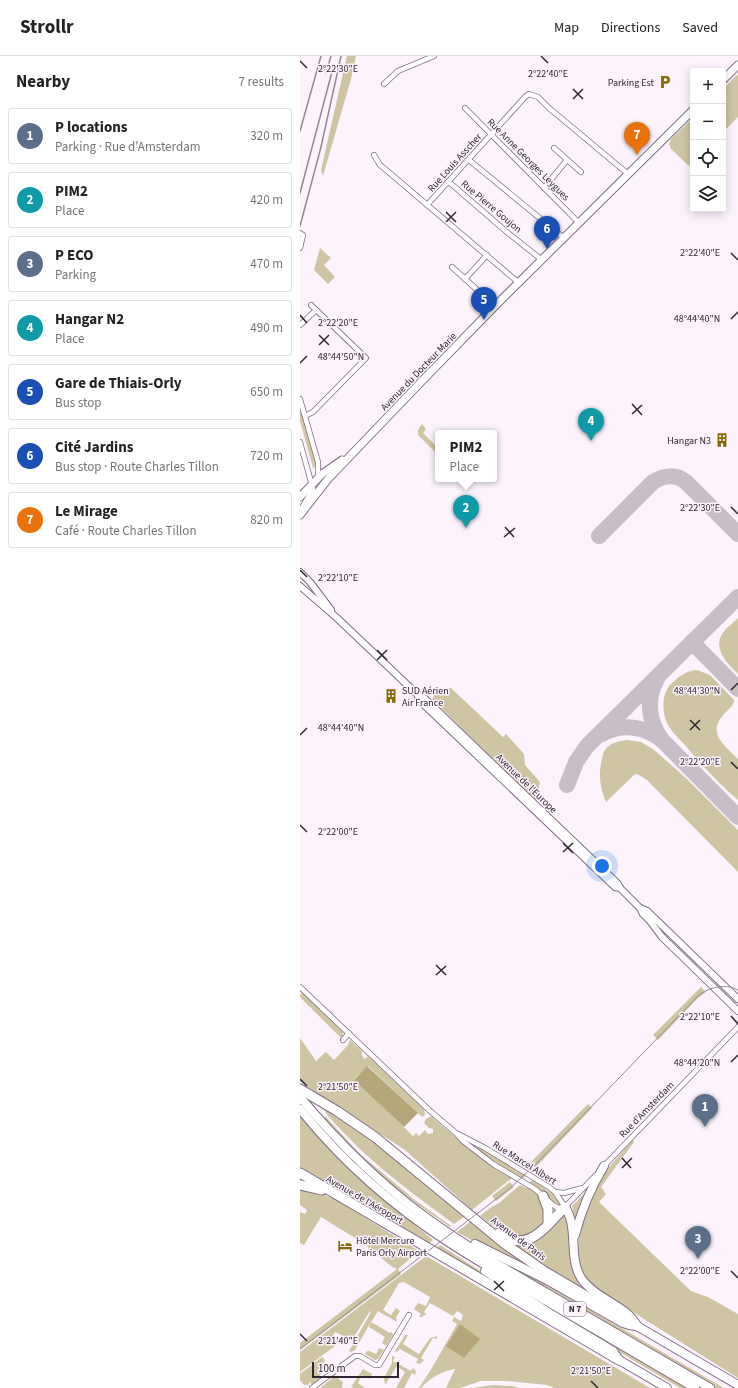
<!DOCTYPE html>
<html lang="en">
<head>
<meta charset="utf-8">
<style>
  :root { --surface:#fff; --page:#f6f6f6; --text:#222; --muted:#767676; --line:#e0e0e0; --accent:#826901 }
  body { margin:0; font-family:"Source Sans 3",sans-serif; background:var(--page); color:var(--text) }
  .controls { position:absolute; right:12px; top:12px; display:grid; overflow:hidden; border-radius:4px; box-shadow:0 2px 10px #0003 }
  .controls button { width:36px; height:36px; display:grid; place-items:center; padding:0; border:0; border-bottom:1px solid var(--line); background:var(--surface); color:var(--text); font:20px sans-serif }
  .scale { position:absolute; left:12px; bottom:10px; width:87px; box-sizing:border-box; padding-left:4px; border:2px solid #302831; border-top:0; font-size:11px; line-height:14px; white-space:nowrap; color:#302831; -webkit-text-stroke:3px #fcf3fd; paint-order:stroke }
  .you { position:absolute; left:302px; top:810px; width:14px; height:14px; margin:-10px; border:3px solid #fff; border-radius:50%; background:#1a73e8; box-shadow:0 0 0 6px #1a73e833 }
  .badge { display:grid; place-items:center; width:26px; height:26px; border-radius:50%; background:var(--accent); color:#fff; font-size:13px; font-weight:700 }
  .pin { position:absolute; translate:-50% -33px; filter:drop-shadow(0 1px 2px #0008) }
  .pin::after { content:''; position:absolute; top:21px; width:14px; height:12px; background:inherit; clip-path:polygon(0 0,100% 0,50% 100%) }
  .popup { position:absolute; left:135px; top:374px; width:62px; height:52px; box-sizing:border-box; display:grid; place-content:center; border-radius:4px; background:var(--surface); filter:drop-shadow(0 1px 3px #0005); font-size:13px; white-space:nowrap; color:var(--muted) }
  .popup b { font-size:15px; color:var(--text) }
  .popup::after { content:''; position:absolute; left:50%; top:100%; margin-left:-8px; border:8px solid transparent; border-top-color:var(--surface) }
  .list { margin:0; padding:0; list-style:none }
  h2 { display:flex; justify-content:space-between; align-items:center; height:52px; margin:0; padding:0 16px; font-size:17px }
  h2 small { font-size:13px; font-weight:400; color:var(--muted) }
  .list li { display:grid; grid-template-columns:26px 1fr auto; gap:12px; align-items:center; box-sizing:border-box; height:56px; margin:0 8px 8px; padding:0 8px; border:1px solid var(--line); border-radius:4px }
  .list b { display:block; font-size:15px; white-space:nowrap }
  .list p { margin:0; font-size:13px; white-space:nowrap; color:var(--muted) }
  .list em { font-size:13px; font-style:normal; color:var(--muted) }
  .icon { flex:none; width:22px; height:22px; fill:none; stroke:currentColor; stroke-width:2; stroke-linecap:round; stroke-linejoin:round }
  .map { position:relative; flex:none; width:438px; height:1332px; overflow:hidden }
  header { display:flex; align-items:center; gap:24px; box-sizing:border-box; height:56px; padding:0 20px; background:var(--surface); border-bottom:1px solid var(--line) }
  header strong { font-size:19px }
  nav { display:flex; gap:22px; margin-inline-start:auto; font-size:14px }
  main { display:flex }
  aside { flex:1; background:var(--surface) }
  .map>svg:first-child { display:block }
  .green { fill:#cfc5a3 }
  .water { fill:#b6a77b }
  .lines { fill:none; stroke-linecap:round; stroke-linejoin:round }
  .taxiway { stroke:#c7bec8; stroke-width:16 }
  .minor-casing { stroke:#806e83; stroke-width:6 }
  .tertiary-casing { stroke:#806e83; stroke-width:8 }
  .secondary-casing { stroke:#806e83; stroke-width:9 }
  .trunk-casing { stroke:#806e83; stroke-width:10 }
  .motorway-casing { stroke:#806e83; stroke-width:11 }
  .minor { stroke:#fff; stroke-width:4.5 }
  .tertiary { stroke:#fff; stroke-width:6 }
  .secondary { stroke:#fff; stroke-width:7 }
  .trunk { stroke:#fff; stroke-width:8 }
  .motorway { stroke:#fff; stroke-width:9 }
  .tram { stroke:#928993; stroke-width:1 }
  .rail { stroke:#928993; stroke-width:1.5 }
  .ticks { fill:none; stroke:#302831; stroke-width:1.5 }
  .labels { text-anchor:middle; stroke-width:3; stroke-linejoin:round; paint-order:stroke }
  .shield { fill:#fcf3fd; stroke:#6d656e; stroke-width:1 }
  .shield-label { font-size:9px; font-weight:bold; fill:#302831 }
  .poi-label { font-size:10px; fill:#302831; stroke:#fcf3fd; text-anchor:end }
  .street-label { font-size:10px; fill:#302831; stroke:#fcf3fd }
  .ticks-label { font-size:10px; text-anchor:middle; fill:#302831; stroke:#fcf3fd; stroke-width:3; stroke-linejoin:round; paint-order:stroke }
</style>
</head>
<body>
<header>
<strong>Strollr</strong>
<nav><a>Map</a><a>Directions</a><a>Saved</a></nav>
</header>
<main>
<aside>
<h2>Nearby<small>7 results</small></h2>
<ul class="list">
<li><span class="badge" style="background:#5c6f8a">1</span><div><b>P locations</b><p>Parking · Rue d'Amsterdam</p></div><em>320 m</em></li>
<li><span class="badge" style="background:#0f9aa8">2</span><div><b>PIM2</b><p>Place</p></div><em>420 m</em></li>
<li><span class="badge" style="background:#5c6f8a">3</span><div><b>P ECO</b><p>Parking</p></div><em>470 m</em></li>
<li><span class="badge" style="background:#0f9aa8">4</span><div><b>Hangar N2</b><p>Place</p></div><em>490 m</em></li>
<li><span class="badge" style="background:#1a4fb4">5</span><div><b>Gare de Thiais-Orly</b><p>Bus stop</p></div><em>650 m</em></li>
<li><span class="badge" style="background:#1a4fb4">6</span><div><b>Cité Jardins</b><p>Bus stop · Route Charles Tillon</p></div><em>720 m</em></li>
<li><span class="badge" style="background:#e8710a">7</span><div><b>Le Mirage</b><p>Café · Route Charles Tillon</p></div><em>820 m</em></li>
</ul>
</aside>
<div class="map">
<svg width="438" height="1332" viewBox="0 0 438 1332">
  <rect width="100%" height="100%" fill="#fcf3fd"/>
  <g class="green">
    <polygon points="47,0 56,0 51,23 23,120 21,114"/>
    <polygon points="438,18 438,61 423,76 423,33"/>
    <polygon points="393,62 393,106 389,110 371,93 369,88 371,83"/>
    <polygon points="20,192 31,202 24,209 35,221 28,228 14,214"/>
    <polygon points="0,350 15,405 16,410 13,412 0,365"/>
    <polygon points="122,368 126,373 123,377 138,392 138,399 118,379 118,374"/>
    <path d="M438,562V618C428,608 413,594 422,578C426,572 433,567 438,562Z"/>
    <path d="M397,614L410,619L434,644C434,649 431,651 428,654C405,676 421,686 438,703V744C419,728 401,709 385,689C378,682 370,674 366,665C362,653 362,637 371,628C380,620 385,615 397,614Z"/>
    <polygon points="140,632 151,632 203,681 206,678 224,698 225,709 240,726 236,745 132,643 134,641 133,640"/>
    <path d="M327,684L341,686L353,693L387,723L438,774V816L347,724L339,719L335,718L306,746C300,732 298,719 302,703C303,700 303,696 305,694C309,687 319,685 327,684Z"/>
    <polygon points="401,931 406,936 398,942 358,984 353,979"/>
    <polygon points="2,937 43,976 43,980 41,982 0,941 0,939"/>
    <path d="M0,982L16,1005L26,996L34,1004L48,989L50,984L62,995V1000L65,1003L68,1000L124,1053L125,1059L122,1061L68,1010L54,1023L113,1080L116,1077L119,1080L125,1074L128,1078L133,1077V1073L129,1072L124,1067L126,1063L131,1060C157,1084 183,1103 212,1122L172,1154L105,1094L2,1027L0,1025Z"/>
    <polygon points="288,1048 292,1052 235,1112 230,1107"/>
    <path d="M23,1052L73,1085L165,1160L154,1168C116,1140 77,1112 45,1078C37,1070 28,1061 23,1052Z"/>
    <polygon points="0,1058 81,1140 133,1184 128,1188 0,1112"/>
    <path d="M25,1060L61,1099L115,1144L151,1170L150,1171C105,1141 61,1106 25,1065Z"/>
    <polygon points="333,1084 334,1086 301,1131 306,1138 299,1146 391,1235 408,1241 438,1258 438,1322 293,1231 285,1220 281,1212 278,1198 279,1171 300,1121"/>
    <polygon points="170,1086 176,1090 227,1119 222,1123 201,1110 169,1087"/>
    <path d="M233,1123L251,1137L261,1149C253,1149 238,1132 229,1127Z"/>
    <polygon points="210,1126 214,1131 196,1145 192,1140"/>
    <polygon points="220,1129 226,1132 227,1130 241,1141 246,1166 238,1177 215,1182 198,1174 180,1160 190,1152 199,1147"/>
    <path d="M0,1130L34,1143L119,1195L98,1213L101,1218L0,1294V1287L97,1213C86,1209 81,1197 69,1196L68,1190L21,1161L4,1189L0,1187V1156L5,1158L7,1154L0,1149Z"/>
    <polygon points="287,1135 275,1166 272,1150"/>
    <polygon points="264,1156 269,1167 270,1189 287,1233 285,1236 267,1226 207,1184 216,1187"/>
    <polygon points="171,1165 220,1203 218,1207 186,1192 157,1176"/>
    <polygon points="140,1189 199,1227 210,1236 136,1192"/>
    <path d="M126,1200L150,1214L350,1332H254L247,1329L207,1325H181L160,1332H146L155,1313C142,1315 130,1322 121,1332H119L132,1312L157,1268L152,1265L154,1261L161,1265L163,1259L157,1255L153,1260L130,1247L124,1256L126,1258L122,1261H119L121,1258L114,1253L118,1247L126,1250L130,1241L104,1226L99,1227L83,1254L91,1259L96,1252L100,1255L96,1261L97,1266L78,1255L68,1271L55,1294L51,1296L49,1295L71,1256L70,1255L52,1284L35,1276L31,1283L37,1287L35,1290L0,1316V1296Z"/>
    <path d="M228,1216L236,1224L246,1228L424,1332H416L327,1278H324C292,1257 259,1238 226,1220Z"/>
    <polygon points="228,1238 299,1282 317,1290 388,1332 380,1332 237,1247"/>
    <polygon points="71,1266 90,1277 92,1276 93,1279 86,1290 82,1287 85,1281 69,1271"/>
    <polygon points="105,1279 108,1279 103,1288 119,1298 130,1282 138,1280 136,1283 133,1282 121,1302 124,1304 120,1308 116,1307 118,1303 100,1293 97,1296 95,1295"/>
    <polygon points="79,1292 84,1294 78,1303 75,1304 65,1298 67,1295 69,1295 76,1298"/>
    <polygon points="92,1300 95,1301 93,1305 111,1315 113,1312 116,1315 115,1319 112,1317 104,1332 96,1332 105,1316 97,1310 85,1329 84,1322 92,1307"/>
    <polygon points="22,1301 25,1304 23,1307 29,1314 28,1316 24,1316 20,1319 19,1323 12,1329 10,1326 8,1329 4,1329 0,1324 0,1318"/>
    <polygon points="63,1313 72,1318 70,1323 62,1319 58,1327 65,1332 54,1332 51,1331"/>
    <polygon points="35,1320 43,1326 42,1332 20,1332"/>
    <polygon points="193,1329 212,1330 219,1332 172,1332"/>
  </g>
  <g class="water">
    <polygon points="67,1010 118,1057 104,1071 54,1024"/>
    <polygon points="160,1268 180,1283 164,1302 146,1290"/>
  </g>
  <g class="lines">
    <g class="taxiway">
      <path d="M299,480L353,426C364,419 376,418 386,426L438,478"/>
      <polyline points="392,586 438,633"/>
      <path d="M357,623C346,643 348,665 362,684"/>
      <path d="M302,678C322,667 346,670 363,685L438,761"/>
      <polyline points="267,729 276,706 287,690 438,541"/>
    </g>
    <defs>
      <g id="minor">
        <polyline points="84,28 98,15 134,0"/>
        <polyline points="165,52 279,167"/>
        <polyline points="254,92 281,116"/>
        <polyline points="74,99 80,109 85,113 219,227"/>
        <polyline points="169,104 264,182"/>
        <polyline points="149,126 208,177 242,204"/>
        <polyline points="244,132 267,104"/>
        <polyline points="127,149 225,41 229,38 238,41 249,52 328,118"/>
        <polyline points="0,177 3,179 0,192"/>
        <polyline points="152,211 195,250"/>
        <polyline points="165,223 187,199"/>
        <polyline points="0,269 16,254"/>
        <polyline points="0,343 18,406 18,422"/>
        <polyline points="5,360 13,356 66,302 11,249"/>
        <polyline points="0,386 13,433 0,455"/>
        <polyline points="0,931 129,1054 157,1078 163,1085 193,1108 235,1133 253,1149 258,1152 264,1151"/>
        <polyline points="43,984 49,977"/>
        <polyline points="158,1078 185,1092 249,1131 255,1136 265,1151"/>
        <polyline points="302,1112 438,971"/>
        <polyline points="255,1136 264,1137 283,1132"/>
        <polyline points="265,1151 295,1120"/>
        <polyline points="12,1332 55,1300 60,1300 75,1309 79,1309 109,1259"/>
      </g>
      <g id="tertiary">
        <polyline points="0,516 10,526 31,554"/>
        <polyline points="0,530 37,562 118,639 119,644 315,831 320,832"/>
        <polyline points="118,639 122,640 318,828 320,832 340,852 347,855 438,943"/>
        <polyline points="340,852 343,858 350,865 362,881 438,955"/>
      </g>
      <g id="secondary">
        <polyline points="423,24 438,9"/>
        <polyline points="0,441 22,418 42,404"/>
        <polyline points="0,459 28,423 121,326 195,250 393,54"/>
      </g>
      <g id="trunk">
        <path d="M0,1041C37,1085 78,1126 124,1160C162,1188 204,1212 245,1236C300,1268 355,1300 410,1332"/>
        <path d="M0,1053C42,1105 94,1151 150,1187C179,1206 209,1223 238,1240C290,1271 343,1301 395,1332"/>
        <path d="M265,1151C279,1172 268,1201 281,1222C295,1243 328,1250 337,1270"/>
        <path d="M275,1179C282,1152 290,1133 304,1110"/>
        <polyline points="175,1188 247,1224 323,1267 329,1269 337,1270 438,1329"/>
        <polyline points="185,1215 251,1258 313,1295 319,1304 367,1332"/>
      </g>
      <g id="motorway">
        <polyline points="0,1033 37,1055 75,1081 205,1188 244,1215 337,1270"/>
        <polyline points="0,1117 319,1304"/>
        <polyline points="0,1129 22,1134"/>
        <polyline points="243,1140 248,1153 248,1168"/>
        <path d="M199,1177C228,1199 246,1170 265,1151"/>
      </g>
    </defs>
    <use href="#minor" class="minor-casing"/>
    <use href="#tertiary" class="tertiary-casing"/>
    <use href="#secondary" class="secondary-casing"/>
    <use href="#trunk" class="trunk-casing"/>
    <use href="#motorway" class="motorway-casing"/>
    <use href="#minor" class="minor"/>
    <use href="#tertiary" class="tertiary"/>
    <use href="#secondary" class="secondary"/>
    <use href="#trunk" class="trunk"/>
    <use href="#motorway" class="motorway"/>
    <path class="tram" d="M0,1293L208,1134L239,1105L398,940C409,931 425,927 438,934"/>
    <g class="rail">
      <polyline points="26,17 31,0"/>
      <polyline points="0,75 21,0"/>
      <polyline points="0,137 33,12"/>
      <polyline points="0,170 21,91 41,0"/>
    </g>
  </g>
  <path class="ticks" d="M241,0L248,7M0,5L7,12M273,33L283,43M273,43L283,33M146,156L156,166M146,166L156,156M431,197L438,204M0,259L7,267M431,263L438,256M19,279L29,289M19,289L29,279M0,307L7,300M332,348L342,359M332,358L342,349M431,451L438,458M205,471L214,481M204,481L215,472M0,514L7,521M77,594L87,604M77,604L87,594M431,634L438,627M390,664L400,674M390,674L400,664M0,679L7,672M431,706L438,713M0,769L7,776M263,787L273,797M263,796L273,787M136,909L146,919M136,919L146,910M431,960L438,968M431,1006L438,999M0,1023L7,1030M322,1102L331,1112M322,1112L332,1102M431,1215L438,1222M194,1225L204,1235M194,1234L204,1225M0,1278L7,1285M291,1325L298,1332"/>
  <defs>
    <symbol id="parking-bare" viewBox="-9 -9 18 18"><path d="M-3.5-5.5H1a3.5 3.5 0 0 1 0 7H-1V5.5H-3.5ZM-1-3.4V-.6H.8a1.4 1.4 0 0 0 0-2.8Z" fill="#826901" stroke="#fcf3fd" stroke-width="2.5" paint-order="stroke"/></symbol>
    <symbol id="building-bare" viewBox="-9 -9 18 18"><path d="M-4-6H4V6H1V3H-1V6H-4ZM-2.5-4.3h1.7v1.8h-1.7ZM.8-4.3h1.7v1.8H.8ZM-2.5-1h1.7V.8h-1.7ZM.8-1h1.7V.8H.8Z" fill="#826901" stroke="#fcf3fd" stroke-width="2.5" paint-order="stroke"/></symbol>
    <symbol id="hotel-bare" viewBox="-9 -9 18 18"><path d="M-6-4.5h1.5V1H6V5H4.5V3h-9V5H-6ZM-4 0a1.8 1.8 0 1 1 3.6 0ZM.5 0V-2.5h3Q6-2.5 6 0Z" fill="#826901" stroke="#fcf3fd" stroke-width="2.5" paint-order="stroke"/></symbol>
  </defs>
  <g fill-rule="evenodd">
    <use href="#parking-bare" x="355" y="16" width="20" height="20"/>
    <use href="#building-bare" x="412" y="374" width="20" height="20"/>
    <use href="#building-bare" x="81" y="630" width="20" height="20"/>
    <use href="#hotel-bare" x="35" y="1180" width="20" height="20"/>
  </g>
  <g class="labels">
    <rect class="shield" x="264" y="1246" width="22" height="14" rx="3"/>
    <g class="shield-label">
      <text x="275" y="1256">N 7</text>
    </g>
    <g class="poi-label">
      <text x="354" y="30">Parking Est</text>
      <text x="411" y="388">Hangar N3</text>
      <text x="102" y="638" text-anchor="start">SUD Aérien<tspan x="102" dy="12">Air France</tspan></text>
      <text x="56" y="1188" text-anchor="start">Hôtel Mercure<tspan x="56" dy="12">Paris Orly Airport</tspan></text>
    </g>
    <g class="street-label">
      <text transform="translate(229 103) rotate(45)" y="4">Rue Anne Georges Leygues</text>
      <text transform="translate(154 106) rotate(-48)" y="4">Rue Louis Asscher</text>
      <text transform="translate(192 150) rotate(40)" y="4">Rue Pierre Goujon</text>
      <text transform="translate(118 315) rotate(-46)" y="4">Avenue du Docteur Marie</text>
      <text transform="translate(227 727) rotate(44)" y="4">Avenue de l'Europe</text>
      <text transform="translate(346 1053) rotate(-46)" y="4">Rue d'Amsterdam</text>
      <text transform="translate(225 1106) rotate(32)" y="4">Rue Marcel Albert</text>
      <text transform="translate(65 1143) rotate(30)" y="4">Avenue de l'Aéroport</text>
      <text transform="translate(219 1182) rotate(37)" y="4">Avenue de Paris</text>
    </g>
  </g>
  <g class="ticks-label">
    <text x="38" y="16">2°22'30"E</text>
    <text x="248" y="21">2°22'40"E</text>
    <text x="400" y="200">2°22'40"E</text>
    <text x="397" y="266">48°44'40"N</text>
    <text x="38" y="270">2°22'20"E</text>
    <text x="41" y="304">48°44'50"N</text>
    <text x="400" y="455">2°22'30"E</text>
    <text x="38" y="525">2°22'10"E</text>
    <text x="397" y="638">48°44'30"N</text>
    <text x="41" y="675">48°44'40"N</text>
    <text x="400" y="709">2°22'20"E</text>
    <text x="38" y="779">2°22'00"E</text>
    <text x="400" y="964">2°22'10"E</text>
    <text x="397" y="1010">48°44'20"N</text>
    <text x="38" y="1034">2°21'50"E</text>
    <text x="400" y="1218">2°22'00"E</text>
    <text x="38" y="1288">2°21'40"E</text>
    <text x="291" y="1318">2°21'50"E</text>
  </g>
</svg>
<div class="controls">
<button>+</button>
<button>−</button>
<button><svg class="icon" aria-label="locate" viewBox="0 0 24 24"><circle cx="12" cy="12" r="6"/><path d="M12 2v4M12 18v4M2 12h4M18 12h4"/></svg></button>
<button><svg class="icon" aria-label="layers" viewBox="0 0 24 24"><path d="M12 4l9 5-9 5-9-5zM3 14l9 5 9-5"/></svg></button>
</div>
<div class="scale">100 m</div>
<div class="you"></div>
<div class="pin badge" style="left:405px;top:1071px;background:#5c6f8a">1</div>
<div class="pin badge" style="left:166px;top:472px;background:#0f9aa8">2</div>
<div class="popup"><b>PIM2</b>Place</div>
<div class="pin badge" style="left:398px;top:1203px;background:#5c6f8a">3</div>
<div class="pin badge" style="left:291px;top:385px;background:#0f9aa8">4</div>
<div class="pin badge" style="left:184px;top:264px;background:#1a4fb4">5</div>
<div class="pin badge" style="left:247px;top:193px;background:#1a4fb4">6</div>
<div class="pin badge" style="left:337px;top:99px;background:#e8710a">7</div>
</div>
</main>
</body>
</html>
